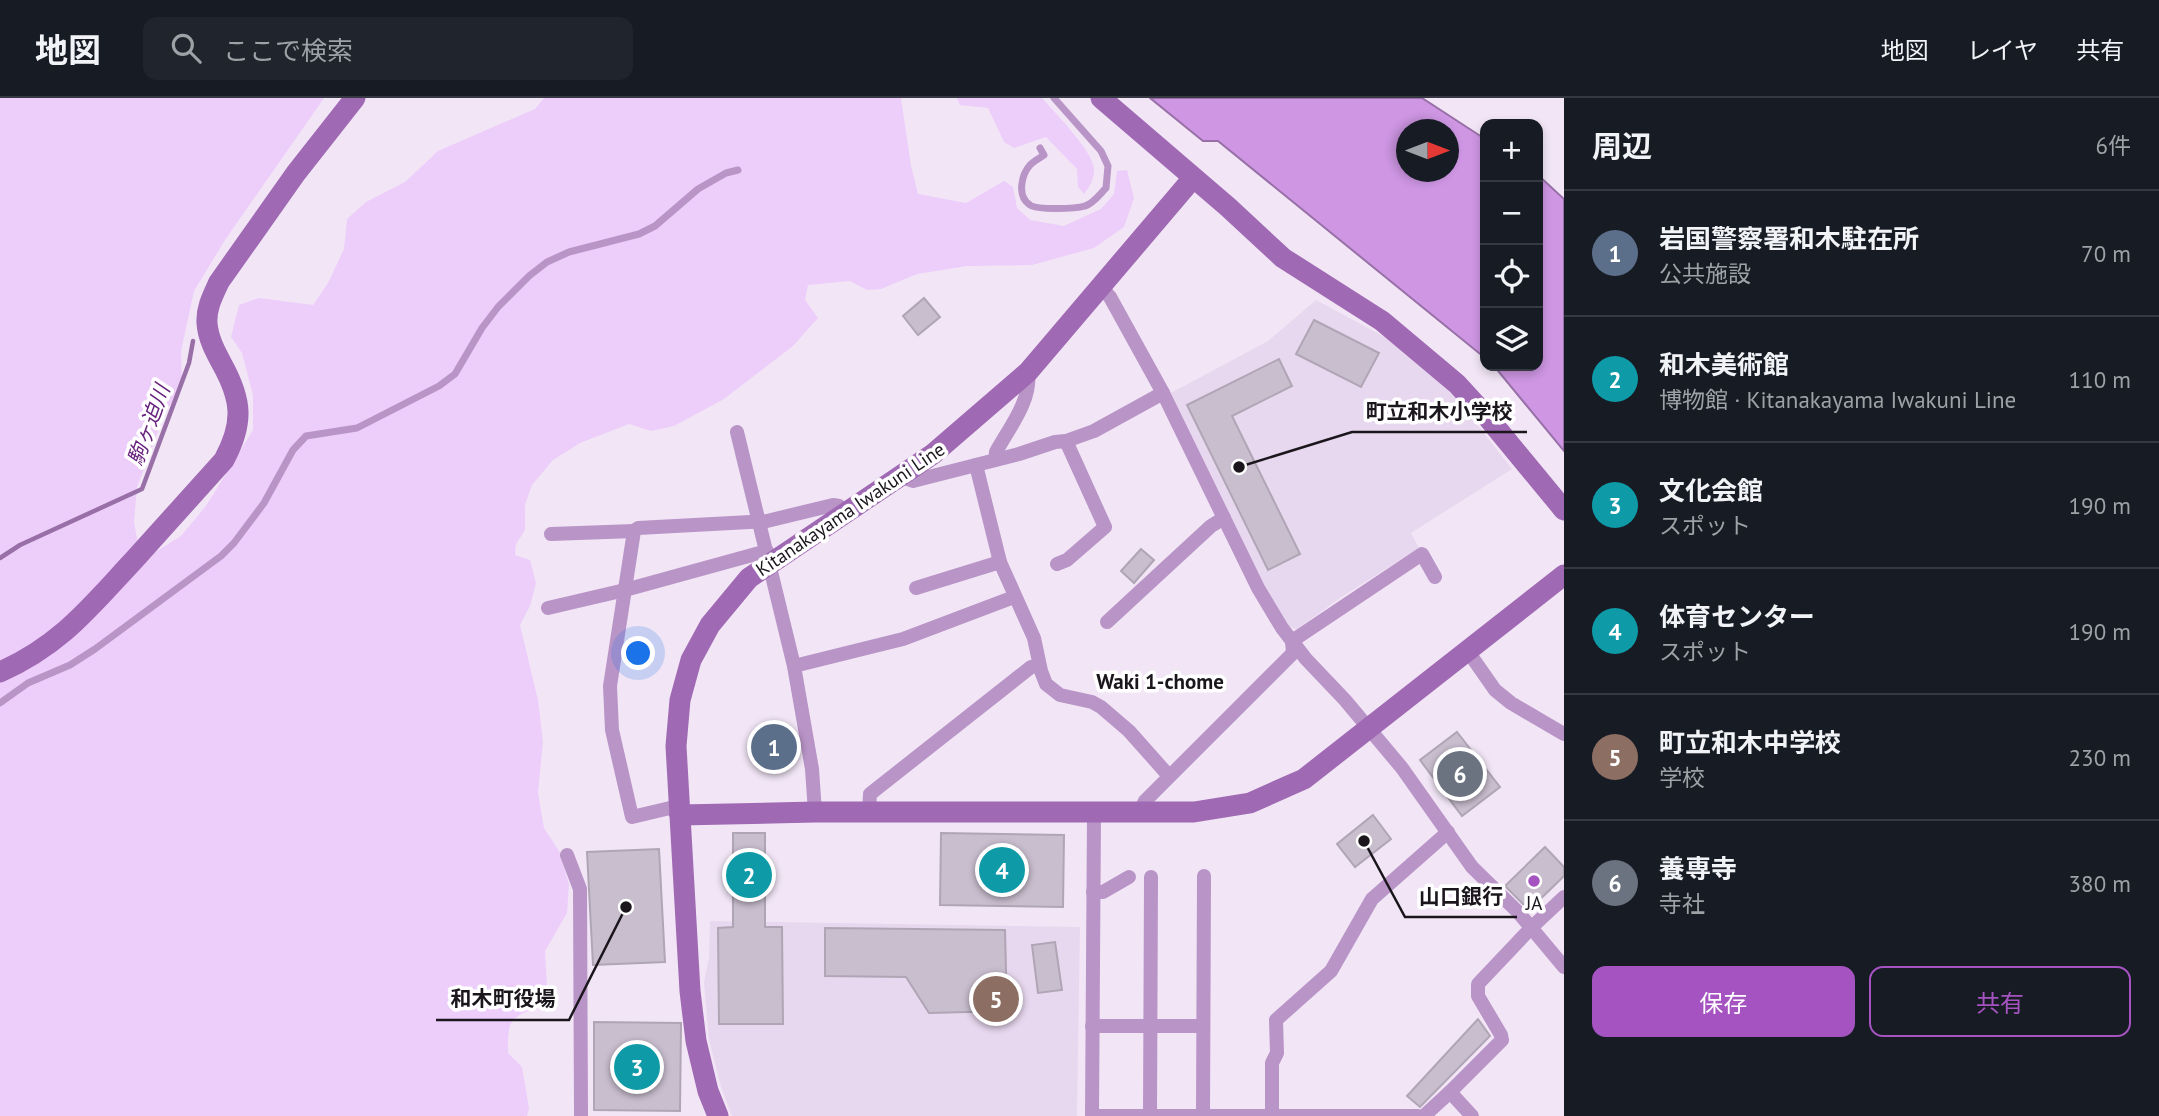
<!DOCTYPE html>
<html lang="ja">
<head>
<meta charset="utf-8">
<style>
  :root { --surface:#171b24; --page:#20242c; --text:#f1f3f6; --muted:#9ea1a6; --line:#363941; --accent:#a653c2 }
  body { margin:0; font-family:"PT Sans","Noto Sans JP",sans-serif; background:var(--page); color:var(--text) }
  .controls { position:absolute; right:21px; top:21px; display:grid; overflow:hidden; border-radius:14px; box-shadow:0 4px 10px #0003 }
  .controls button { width:63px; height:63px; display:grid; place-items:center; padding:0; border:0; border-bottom:2px solid var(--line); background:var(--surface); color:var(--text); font:35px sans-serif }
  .compass { position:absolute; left:1396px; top:21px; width:63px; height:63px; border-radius:50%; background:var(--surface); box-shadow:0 4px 10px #0003; rotate:90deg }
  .you { position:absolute; left:639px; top:556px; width:24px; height:24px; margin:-18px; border:5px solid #fff; border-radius:50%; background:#1a73e8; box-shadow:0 0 0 10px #1a73e833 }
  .badge { display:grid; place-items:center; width:46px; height:46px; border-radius:50%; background:var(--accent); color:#fff; font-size:23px; font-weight:700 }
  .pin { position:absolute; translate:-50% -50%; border:4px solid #fff; box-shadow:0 2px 7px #0006 }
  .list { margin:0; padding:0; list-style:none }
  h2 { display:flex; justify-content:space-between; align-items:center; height:91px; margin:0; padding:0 28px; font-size:30px }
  h2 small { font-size:23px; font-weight:400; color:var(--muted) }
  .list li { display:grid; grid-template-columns:46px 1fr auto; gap:21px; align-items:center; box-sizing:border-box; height:126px; padding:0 28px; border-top:2px solid var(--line) }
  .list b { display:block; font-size:26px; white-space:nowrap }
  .list p { margin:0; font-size:23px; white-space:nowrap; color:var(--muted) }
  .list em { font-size:23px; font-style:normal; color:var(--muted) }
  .actions { display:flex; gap:14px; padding:21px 28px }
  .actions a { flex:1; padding:16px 0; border:2px solid var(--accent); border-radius:14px; text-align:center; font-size:24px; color:var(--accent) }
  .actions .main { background:var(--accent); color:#fff }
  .icon { flex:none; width:38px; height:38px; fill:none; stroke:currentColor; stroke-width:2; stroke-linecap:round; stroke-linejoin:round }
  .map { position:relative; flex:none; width:1564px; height:1018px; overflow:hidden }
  header { display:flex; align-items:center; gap:42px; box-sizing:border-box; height:98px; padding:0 35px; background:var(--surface); border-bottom:2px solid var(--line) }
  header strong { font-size:33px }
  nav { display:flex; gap:38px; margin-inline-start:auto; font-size:24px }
  .search { width:490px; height:63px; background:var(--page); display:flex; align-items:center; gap:18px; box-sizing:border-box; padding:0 24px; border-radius:14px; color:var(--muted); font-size:26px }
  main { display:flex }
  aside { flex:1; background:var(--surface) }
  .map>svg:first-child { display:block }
  .built { fill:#e8d8ef }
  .green { fill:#edcdfa }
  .water { fill:#ce96e3; stroke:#9870a7; stroke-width:2; fill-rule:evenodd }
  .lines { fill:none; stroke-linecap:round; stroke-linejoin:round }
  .stream { stroke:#9870a7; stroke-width:4.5 }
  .building { fill:#c9bece; stroke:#b0a5b5; stroke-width:2 }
  .lane { stroke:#b994c7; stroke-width:7 }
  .street { stroke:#b994c7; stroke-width:14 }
  .secondary { stroke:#9f69b3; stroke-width:21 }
  .poi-dot { fill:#a653c2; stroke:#fff; stroke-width:2.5 }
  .labels { text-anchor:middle; stroke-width:7; stroke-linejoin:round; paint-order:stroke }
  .street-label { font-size:19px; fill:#1a161c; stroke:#fff }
  .poi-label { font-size:19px; fill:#1a161c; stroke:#fff }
  .water-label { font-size:21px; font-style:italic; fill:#67227d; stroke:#fff }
  .neighbourhood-label { font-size:21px; font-weight:bold; fill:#1a161c; stroke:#fff }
  .leader { fill:none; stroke:#1a161c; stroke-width:2.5 }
  .callout-dot { fill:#1a161c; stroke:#fff; stroke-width:2.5 }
  .callout-label { font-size:21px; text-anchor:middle; font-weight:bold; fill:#1a161c; stroke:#fff; stroke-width:7; stroke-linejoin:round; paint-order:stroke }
</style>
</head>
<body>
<header>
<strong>地図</strong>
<div class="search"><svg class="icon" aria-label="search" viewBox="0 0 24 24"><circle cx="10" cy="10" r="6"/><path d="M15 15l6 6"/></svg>ここで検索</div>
<nav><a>地図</a><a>レイヤ</a><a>共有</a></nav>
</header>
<main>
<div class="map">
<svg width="1564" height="1018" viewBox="0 0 1564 1018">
  <rect width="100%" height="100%" fill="#f2e6f6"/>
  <g class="built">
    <polygon points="1316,202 1383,238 1411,259 1445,289 1469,316 1512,371 1411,435 1419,450 1343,498 1297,531 1287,528 1257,478 1171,295 1268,243"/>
    <polygon points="710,823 1080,829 1077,1018 732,1018 721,989 709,942 704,884 709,859"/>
  </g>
  <g class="green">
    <path d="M0,0H324L225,142L194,193L181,253L182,285L163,320L137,389L134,424L141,463L181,438L206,408L253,332V297L242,255L231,239L239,207L259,200L313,207L328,185L344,151L347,121L366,104L405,84L438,53L535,11L544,0H901L911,68L918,96L966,105L1004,83L1013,89L1017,110L1030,122L1064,128L1101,111L1114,96L1117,73L1127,72L1134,100L1124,129L1094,150L1032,167L967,168L917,176L881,191L867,192L850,183L808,187L805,202L818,220L793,248L724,301L674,328L651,333L629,326L580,345L553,362L532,387L525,407V432L516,446L515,457L530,462L536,485L530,508L520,527L538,602L543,644L538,695L544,730L559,753L569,786L567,815L545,853L547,891L539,909C508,920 508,923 508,955L522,969L529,1010L527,1018H0Z"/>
    <path d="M957,0H1042C1055,15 1093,53 1094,71C1094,82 1090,88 1084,96L1078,89L1077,71L1046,39L1014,50L1004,44L988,10L960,7Z"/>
  </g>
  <g class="water">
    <path d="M1150,0H1422L1485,41V260L1218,43H1203ZM1406,32H1448V74H1406Z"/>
    <polygon points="1538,77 1564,101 1564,353 1494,268 1538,268"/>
  </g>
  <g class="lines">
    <polyline class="stream" points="0,460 20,447 142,391 189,265 193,243"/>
  </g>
  <g class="building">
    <polygon points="924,200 940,219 918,237 903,218"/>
    <polygon points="1314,222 1379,255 1361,289 1296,256"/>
    <polygon points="1279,261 1292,288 1232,318 1300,456 1268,472 1187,307"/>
    <polygon points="1141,451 1154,462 1134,485 1121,473"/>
    <polygon points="1457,634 1500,689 1462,718 1420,662"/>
    <polygon points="1373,717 1391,741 1355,769 1337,746"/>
    <polygon points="733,735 765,735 765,829 782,829 783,926 719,926 718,830 733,829"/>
    <polygon points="941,735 1064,737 1063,809 940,807"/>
    <polygon points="1545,749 1564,769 1564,778 1529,812 1505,788"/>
    <polygon points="659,751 665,864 593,867 587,754"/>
    <polygon points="825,830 1005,832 1007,913 929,915 906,879 825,878"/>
    <polygon points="1055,844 1062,892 1038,895 1032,847"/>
    <polygon points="1478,921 1490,938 1420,1009 1407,998"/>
    <polygon points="594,924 681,925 680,1013 594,1012"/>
  </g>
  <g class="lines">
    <g class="lane">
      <path d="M1040,50L1044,57C1040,60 1034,63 1030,67C1022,76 1016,98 1030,107C1037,112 1075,111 1085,108C1093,106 1100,96 1106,90L1108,68L1101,53L1054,0"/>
      <polyline points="0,605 28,585 70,567 95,551 221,458 234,445 264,405 293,352 306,338 357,330 439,288 455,276 482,230 498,209 529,178 547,164 569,154 639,136 655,128 698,91 726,75 738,72"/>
    </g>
    <g class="street">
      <polyline points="1101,189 1110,199 1163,295 1258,490 1282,530 1306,561 1345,602 1402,670 1472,769 1518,814 1564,869"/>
      <polyline points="737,334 794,568 812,671 815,714"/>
      <path d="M995,362L996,354C1009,330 1032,302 1028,274"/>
      <polyline points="976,367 1000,464 1034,540 1041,573 1046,586 1060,597 1092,604 1101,609 1129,633 1169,678"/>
      <polyline points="902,379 913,383 1019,356 1055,344 1066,343 1094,333 1163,295"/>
      <polyline points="551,436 634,433"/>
      <polyline points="1057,466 1067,462 1105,429 1066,343"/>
      <polyline points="916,490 1000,464"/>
      <polyline points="548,510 625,492 767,453"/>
      <polyline points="1107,524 1211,428 1224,420"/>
      <polyline points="1467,552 1495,592 1511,605 1564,636"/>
      <polyline points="794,568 903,541 1014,499"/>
      <polyline points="869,714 870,696 1031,569 1039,567"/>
      <polyline points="1139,715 1145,703 1293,555 1292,543 1422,456 1435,479"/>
      <polyline points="680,717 670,710 632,719 612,632 610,588 634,433 638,430 767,423 833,407 839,408 846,415"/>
      <polyline points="567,757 580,791 581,1018"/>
      <polyline points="1093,794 1103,794 1129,779"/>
      <polyline points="1092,928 1203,928"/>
      <polyline points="1450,994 1502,942 1501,937 1478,898 1478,886 1531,830 1564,799"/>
      <polyline points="1203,1017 1204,778"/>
      <polyline points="1092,1018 1418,1018"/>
      <polyline points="1092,1018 1094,715"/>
      <polyline points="1150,1018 1151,779"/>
      <polyline points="1272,1018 1272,965 1277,955 1276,922 1331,873 1372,801 1448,734"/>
      <polyline points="1424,1018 1450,994 1472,1018"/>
    </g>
    <g class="secondary">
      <polyline points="1101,0 1228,109 1283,160 1382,223 1457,286 1489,321 1564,412"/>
      <path d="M0,574C61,547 90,509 134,462C164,429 194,395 224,362C244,325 242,302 222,266C215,253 208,240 207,225C206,210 213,197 219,184L296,75L355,0"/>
      <polyline points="680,717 815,714 1194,714 1250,705 1304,681 1564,477"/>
      <polyline points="718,1018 708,993 696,943 690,893 676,648 680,602 691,562 710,527 749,480 933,356 1028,274 1193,80"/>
    </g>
  </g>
  <circle class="poi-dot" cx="1534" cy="783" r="7"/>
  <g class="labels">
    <g class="street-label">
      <text transform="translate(850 411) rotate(-34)" y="7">Kitanakayama Iwakuni Line</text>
    </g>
    <g class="poi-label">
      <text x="1534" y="812">JA</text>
    </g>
    <g class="water-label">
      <text transform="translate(149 327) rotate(-70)" y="7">駒ヶ迫川</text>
    </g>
    <g class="neighbourhood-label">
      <text x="1160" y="591">Waki 1-chome</text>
    </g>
  </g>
  <path class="leader" d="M1239 369L1352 334H1527M1364 743L1405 819H1517M626 809L569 922H436"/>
  <g class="callout-dot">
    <circle cx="1239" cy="369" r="7"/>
    <circle cx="1364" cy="743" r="7"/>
    <circle cx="626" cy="809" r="7"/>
  </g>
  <g class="callout-label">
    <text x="1439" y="321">町立和木小学校</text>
    <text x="1461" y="806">山口銀行</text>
    <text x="503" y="908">和木町役場</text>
  </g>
</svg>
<div class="controls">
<button>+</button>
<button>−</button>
<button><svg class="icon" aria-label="locate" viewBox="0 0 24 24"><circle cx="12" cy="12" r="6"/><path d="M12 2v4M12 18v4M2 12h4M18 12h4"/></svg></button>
<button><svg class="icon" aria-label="layers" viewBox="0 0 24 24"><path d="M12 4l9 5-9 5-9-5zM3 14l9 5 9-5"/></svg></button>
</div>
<svg class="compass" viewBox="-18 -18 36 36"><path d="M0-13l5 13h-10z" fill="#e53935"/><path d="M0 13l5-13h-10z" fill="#9ea1a6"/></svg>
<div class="you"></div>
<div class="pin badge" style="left:774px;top:649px;background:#5c6f8a">1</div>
<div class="pin badge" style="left:749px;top:777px;background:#0f9aa8">2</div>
<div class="pin badge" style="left:637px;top:969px;background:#0f9aa8">3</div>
<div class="pin badge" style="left:1002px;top:772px;background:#0f9aa8">4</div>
<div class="pin badge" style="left:996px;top:901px;background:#8d6e63">5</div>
<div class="pin badge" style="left:1460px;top:676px;background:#6b7280">6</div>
</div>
<aside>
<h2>周辺<small>6件</small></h2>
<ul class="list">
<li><span class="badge" style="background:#5c6f8a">1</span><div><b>岩国警察署和木駐在所</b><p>公共施設</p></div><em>70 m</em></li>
<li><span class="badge" style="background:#0f9aa8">2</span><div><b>和木美術館</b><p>博物館 · Kitanakayama Iwakuni Line</p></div><em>110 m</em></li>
<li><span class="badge" style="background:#0f9aa8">3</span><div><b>文化会館</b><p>スポット</p></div><em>190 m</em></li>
<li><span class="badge" style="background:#0f9aa8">4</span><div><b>体育センター</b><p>スポット</p></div><em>190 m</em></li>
<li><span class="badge" style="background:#8d6e63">5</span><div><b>町立和木中学校</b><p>学校</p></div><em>230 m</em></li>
<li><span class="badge" style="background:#6b7280">6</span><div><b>養専寺</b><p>寺社</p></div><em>380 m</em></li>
</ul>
<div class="actions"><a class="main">保存</a><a>共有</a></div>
</aside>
</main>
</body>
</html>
